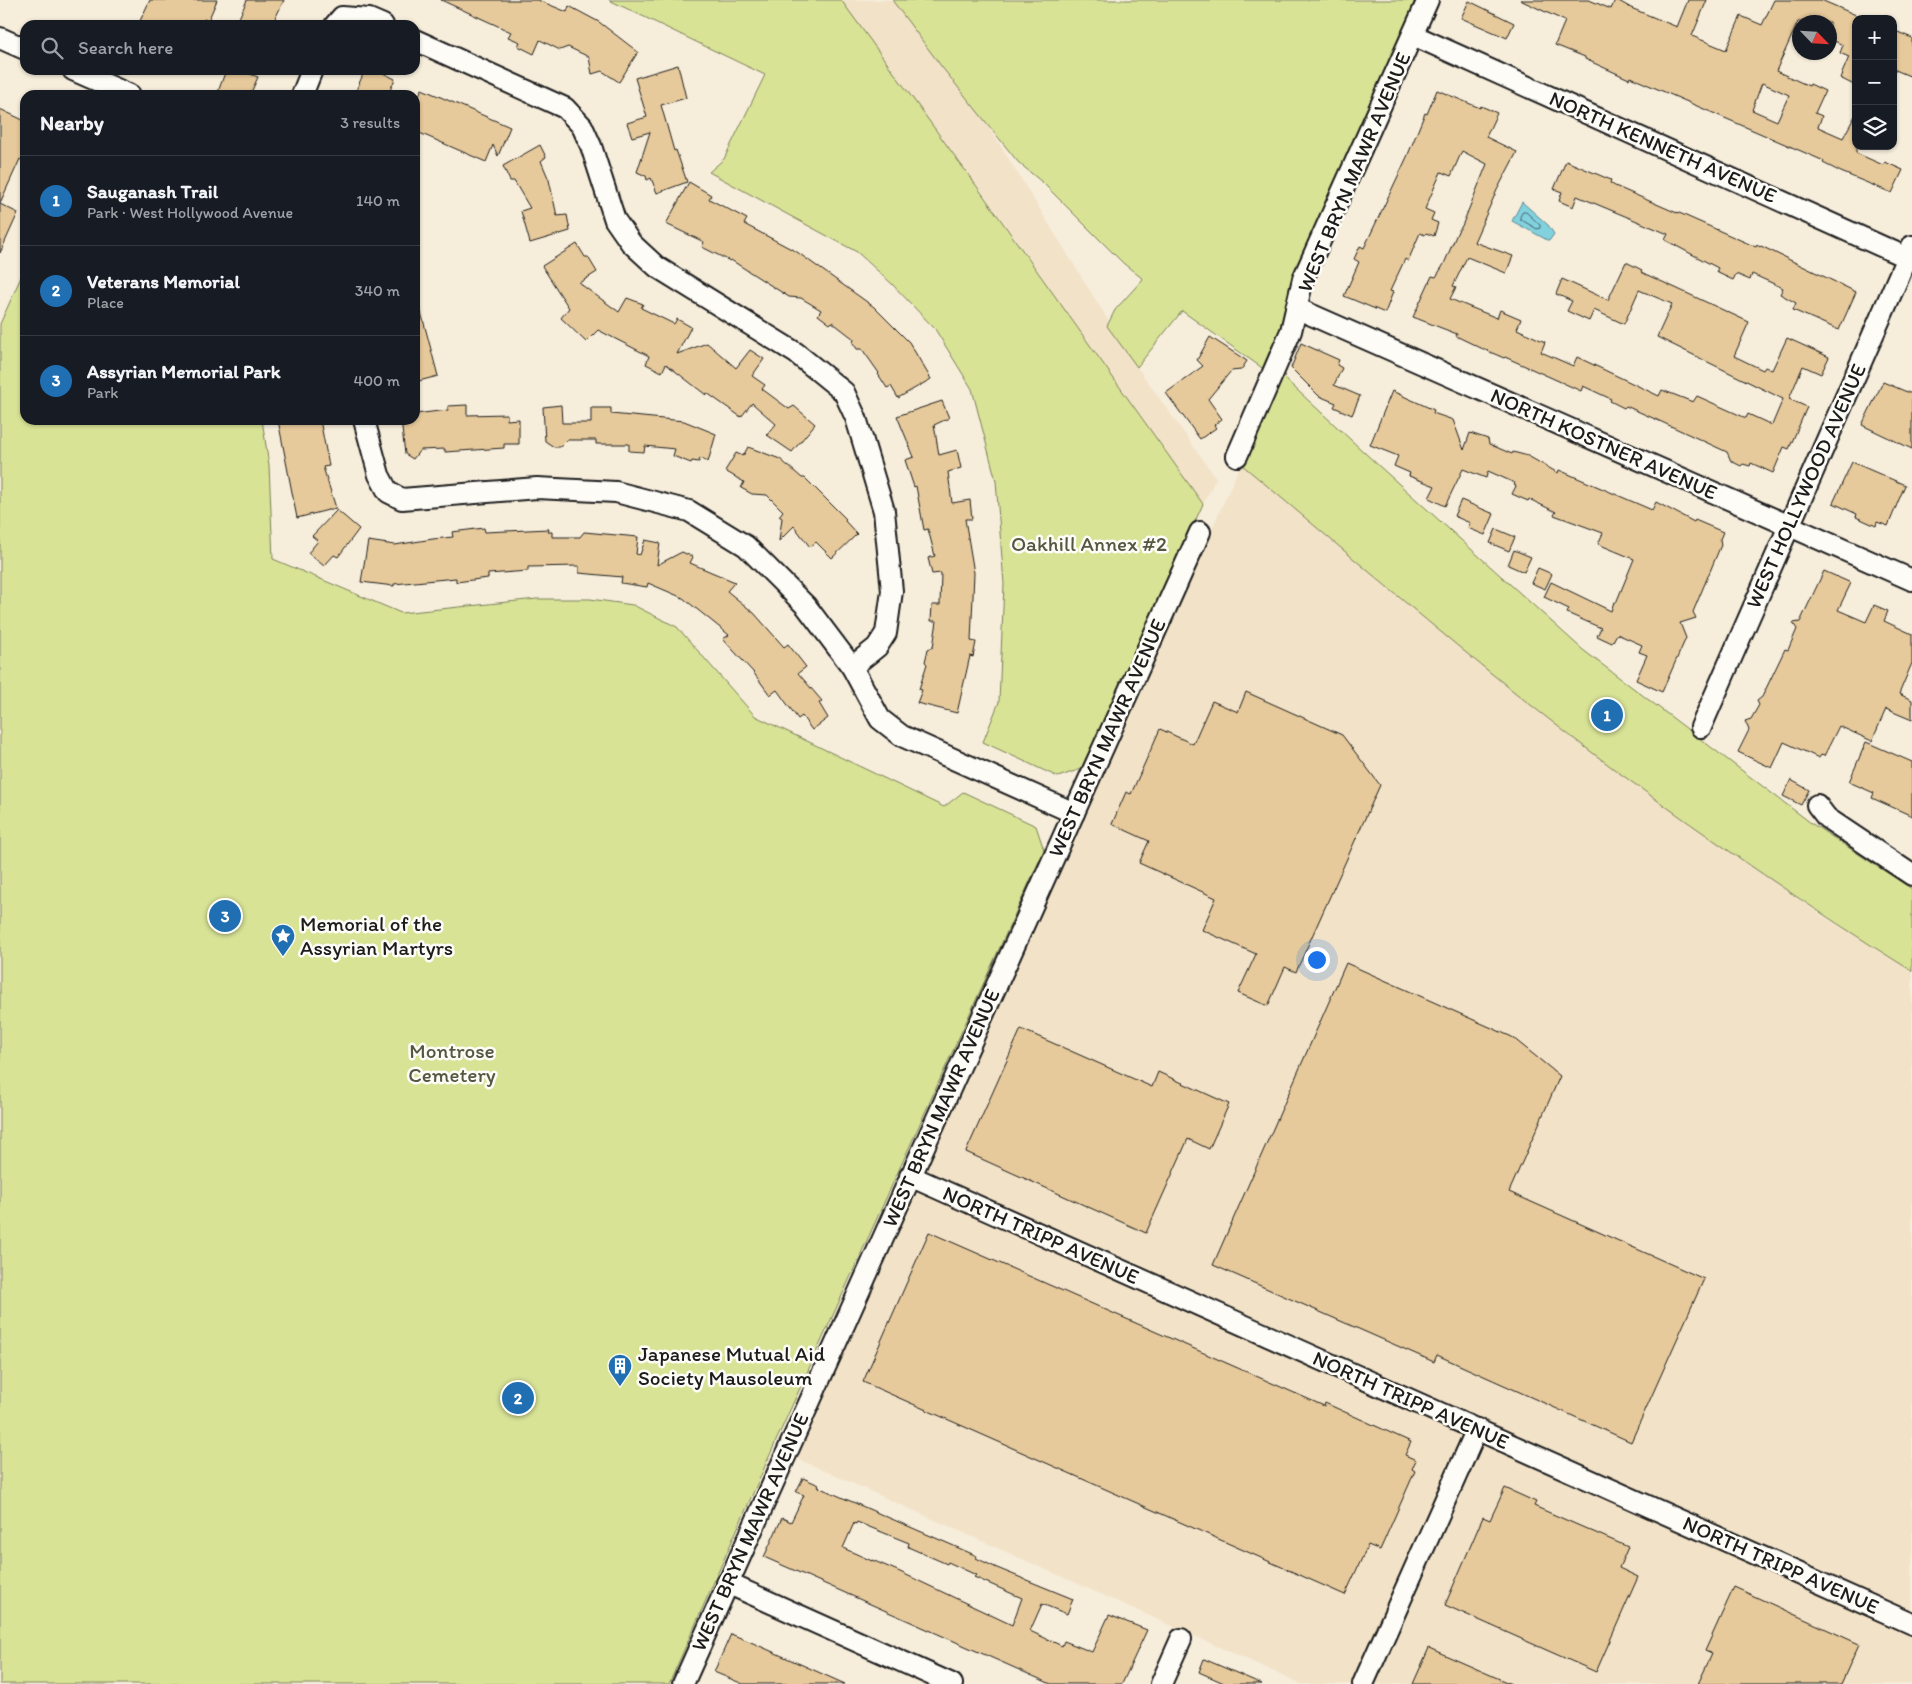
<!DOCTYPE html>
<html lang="en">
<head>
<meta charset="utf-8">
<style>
  :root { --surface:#171b24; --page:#20242c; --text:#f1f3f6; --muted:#9ea1a6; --line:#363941; --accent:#1f6fb2 }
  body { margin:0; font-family:Itim,sans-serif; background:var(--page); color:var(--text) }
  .controls { position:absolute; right:15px; top:15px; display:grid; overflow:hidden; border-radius:10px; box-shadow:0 1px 4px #0004 }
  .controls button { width:45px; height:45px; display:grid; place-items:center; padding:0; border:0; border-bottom:1px solid var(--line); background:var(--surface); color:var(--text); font:25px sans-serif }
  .compass { position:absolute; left:1792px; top:15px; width:45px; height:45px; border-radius:50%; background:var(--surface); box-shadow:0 1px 4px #0004; rotate:115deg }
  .you { position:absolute; left:1316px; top:959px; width:18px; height:18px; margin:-12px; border:4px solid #fff; border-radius:50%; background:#1a73e8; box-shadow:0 0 0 8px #1a73e833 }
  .badge { display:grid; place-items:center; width:32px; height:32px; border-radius:50%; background:var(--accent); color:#fff; font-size:16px; font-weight:700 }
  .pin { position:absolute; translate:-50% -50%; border:2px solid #fff; box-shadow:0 1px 5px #0006 }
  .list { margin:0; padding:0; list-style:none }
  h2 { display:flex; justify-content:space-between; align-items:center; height:65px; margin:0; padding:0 20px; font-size:21px }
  h2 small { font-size:16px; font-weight:400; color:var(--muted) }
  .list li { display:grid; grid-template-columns:32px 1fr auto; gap:15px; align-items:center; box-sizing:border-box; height:90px; padding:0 20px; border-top:1px solid var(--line) }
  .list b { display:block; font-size:19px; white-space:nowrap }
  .list p { margin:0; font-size:16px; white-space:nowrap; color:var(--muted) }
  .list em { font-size:16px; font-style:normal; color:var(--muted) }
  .icon { flex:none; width:28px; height:28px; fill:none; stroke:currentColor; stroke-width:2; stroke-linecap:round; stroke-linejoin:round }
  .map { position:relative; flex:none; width:1912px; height:1684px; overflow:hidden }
  .search { position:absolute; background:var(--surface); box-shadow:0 1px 4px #0004; left:20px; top:20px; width:400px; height:55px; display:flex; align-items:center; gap:12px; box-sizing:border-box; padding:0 18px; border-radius:15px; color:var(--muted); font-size:19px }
  .panel { position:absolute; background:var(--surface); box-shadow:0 1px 4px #0004; left:20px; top:90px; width:400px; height:335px; border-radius:15px }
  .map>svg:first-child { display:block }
  .built { fill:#f2e2c8 }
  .green { fill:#d8e396; stroke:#7a8059 }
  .water { fill:#82d1df; stroke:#598991 }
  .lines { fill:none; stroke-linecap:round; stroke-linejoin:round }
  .shore { stroke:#45646a; stroke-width:1 }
  .building { fill:#e7ca9b; stroke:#1c1c1c; fill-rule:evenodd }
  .minor-casing { stroke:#1c1c1c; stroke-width:24 }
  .minor { stroke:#fdfcf7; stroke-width:20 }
  .labels { text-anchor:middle; stroke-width:5; stroke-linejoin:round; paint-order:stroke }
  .street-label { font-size:21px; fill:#1c1c1c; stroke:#fdfcf7 }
  .park-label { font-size:21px; fill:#545841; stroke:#fdfcf7 }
  .poi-label { font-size:21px; fill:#1c1c1c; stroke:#fdfcf7; text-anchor:start }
</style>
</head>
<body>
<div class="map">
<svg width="1912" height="1684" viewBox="0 0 1912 1684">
  <rect width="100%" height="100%" fill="#f6eddb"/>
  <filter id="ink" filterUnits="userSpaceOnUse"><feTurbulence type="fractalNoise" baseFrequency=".02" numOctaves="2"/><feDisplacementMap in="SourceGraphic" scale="10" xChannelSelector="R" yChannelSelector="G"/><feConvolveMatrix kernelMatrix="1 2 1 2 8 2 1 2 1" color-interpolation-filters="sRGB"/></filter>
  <g filter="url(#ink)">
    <g class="built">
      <polygon points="807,0 909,0 921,17 1137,367 1216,478 1203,504 979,188"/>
      <polygon points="1241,464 1474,659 1618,771 1823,916 1912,971 1912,1684 1302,1684 796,1458"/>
    </g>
    <g class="green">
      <polygon points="609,0 841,0 978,188 1203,504 1081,769 1058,777 983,742 999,702 1004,584 996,481 972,389 935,329 891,283 857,252 709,172 724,159 765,75"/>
      <polygon points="892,0 1415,0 1402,34 1346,156 1292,288 1292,310 1265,370 1182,311 1137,367 1107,326 1115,310 1143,279 1123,263 1043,183 1018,162 941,66"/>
      <polygon points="25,268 25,420 262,420 269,465 273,559 401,613 537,599 590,599 633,605 677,627 755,716 944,807 963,792 1036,826 1044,850 776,1441 669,1684 0,1684 0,324"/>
      <path d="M1282,376L1379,466L1583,650L1811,823L1912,889V971C1812,909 1714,842 1618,772C1488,676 1366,568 1241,464Z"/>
    </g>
    <polygon class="water" points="1522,202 1548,225 1554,234 1549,241 1512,221"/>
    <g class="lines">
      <polygon class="shore" points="1523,212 1526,212 1540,225 1540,228 1537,229 1520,219 1520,217"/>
    </g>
    <g class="building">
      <polygon points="150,0 217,0 208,21 204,19 201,25 138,25"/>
      <polygon points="247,0 284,0 272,25 236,25"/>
      <polygon points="441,0 538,0 567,12 569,6 599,22 638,52 619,82 602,71 592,74 589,57 568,47 560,50 540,40 534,54 518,46 520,42 508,37 511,32"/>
      <path d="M1520,0H1589L1611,9L1615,0H1617L1631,8L1677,27L1688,0H1707L1692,36L1726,50L1741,16L1762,25L1774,0H1821L1856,15V86L1840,78L1849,57L1840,53L1843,45L1830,39V22H1798L1776,71L1809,86L1810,84L1825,91L1815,113L1822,116L1818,127L1843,138L1856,114V153L1883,165L1885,162L1903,170L1892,193L1841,172L1823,163L1824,161L1630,77L1629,79L1585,59V57L1555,45L1565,21ZM1762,83L1789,95L1777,121L1752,110Z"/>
      <polygon points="1469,1 1514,23 1507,38 1461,18"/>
      <polygon points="1893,30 1912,38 1912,77 1893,69"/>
      <polygon points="678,65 686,98 661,105 674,151 676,150 687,182 657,193 651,178 647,180 646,176 637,172 650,132 632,137 627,123 647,117 635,78"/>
      <polygon points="226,70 240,70 258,77 250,95 225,95 218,92"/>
      <polygon points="365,70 384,70 383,73 395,79 388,95 354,95"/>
      <polygon points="422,89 510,127 498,156 493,145 486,162 415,131 415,109 418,101 417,99"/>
      <polygon points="1437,90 1480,108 1481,106 1497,113 1486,137 1517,152 1497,190 1474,242 1513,256 1506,273 1467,257 1453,286 1456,287 1450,299 1497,318 1500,310 1521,319 1517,329 1545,342 1541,352 1573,366 1577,357 1659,396 1662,390 1693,402 1697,396 1746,418 1748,414 1772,425 1783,399 1657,337 1672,304 1639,290 1624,324 1594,310 1589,321 1567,311 1572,301 1556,294 1562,279 1608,300 1626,262 1642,270 1641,272 1749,322 1734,356 1763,370 1765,367 1772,370 1787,338 1829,357 1821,374 1803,366 1789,399 1807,407 1789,449 1784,447 1773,473 1751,463 1750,466 1743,464 1741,466 1731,461 1727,452 1675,428 1626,406 1624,408 1610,401 1611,399 1583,386 1581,391 1505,357 1504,358 1483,349 1456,336 1457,334 1413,317 1432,276 1436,277 1444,264 1458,231 1462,226 1487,164 1462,151 1451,176 1441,172 1425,209 1434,213 1431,220 1438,223 1434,236 1426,233 1425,235 1420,233 1408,261 1405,259 1390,291 1393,292 1385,313 1344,296 1359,262 1354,259 1360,246 1364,248 1374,227 1407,157 1425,113 1427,114"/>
      <polygon points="0,109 25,121 25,162 20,159 0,203"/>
      <polygon points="540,145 546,157 541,161 549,180 557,216 567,215 570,231 530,243 521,211 530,208 514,181 510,181 503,166"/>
      <polygon points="1566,161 1611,180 1610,183 1615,186 1677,213 1677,212 1756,247 1757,245 1760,247 1761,246 1856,292 1839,330 1793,310 1796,303 1780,294 1783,288 1752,274 1750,280 1736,274 1733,280 1716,272 1718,268 1665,240 1668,234 1577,196 1573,207 1559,201 1562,192 1554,189"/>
      <polygon points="689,182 711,195 709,199 747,219 744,224 797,252 874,307 909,342 931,379 898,398 891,386 887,388 878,374 879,373 862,349 857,349 853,343 854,339 832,322 830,324 818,315 821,310 801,298 789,297 731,260 730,261 702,247 704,242 666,224"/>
      <polygon points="0,204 18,213 0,253"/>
      <polygon points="577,244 585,257 588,257 597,272 579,283 619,312 627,298 643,304 641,308 674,324 677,319 691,327 677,354 707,343 736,368 750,350 764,359 752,376 765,385 762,389 789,409 794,406 815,424 792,452 767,435 776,424 752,403 741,417 707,393 706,395 666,364 662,372 646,364 649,356 598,330 586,342 561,318 569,308 542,266"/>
      <polygon points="420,308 438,376 415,382 415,309"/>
      <polygon points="1210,337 1247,361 1241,370 1231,371 1208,399 1222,419 1214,425 1216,428 1200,439 1166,393 1203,366 1197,360"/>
      <polygon points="1301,343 1339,360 1337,365 1342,368 1334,385 1360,396 1352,415 1334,407 1336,403 1319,396 1291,368"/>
      <polygon points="1883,382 1912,394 1912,449 1862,425"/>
      <polygon points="1392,391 1434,410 1433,413 1453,420 1464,450 1470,433 1488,439 1489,444 1512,454 1513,452 1528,456 1558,473 1559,470 1652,510 1656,502 1694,522 1695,520 1723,532 1720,539 1721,545 1693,612 1696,618 1680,623 1686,638 1662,692 1636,680 1647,655 1639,652 1642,645 1617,634 1612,643 1597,636 1601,628 1567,613 1569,609 1544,597 1551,582 1611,611 1614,602 1616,603 1634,559 1598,544 1603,533 1554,515 1556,512 1529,499 1528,501 1512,494 1516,486 1514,485 1515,483 1488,471 1486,478 1463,469 1445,506 1429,498 1435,486 1409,476 1410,473 1394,466 1398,456 1370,445"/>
      <polygon points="942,401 949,418 934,425 939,455 957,450 961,468 948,472 952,503 970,500 972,519 965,519 974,573 971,641 976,642 973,657 970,656 957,713 917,703 922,690 919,689 927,664 925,662 928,649 933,647 937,621 931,621 932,605 940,605 941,573 932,574 928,558 935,556 928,529 924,530 916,486 914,487 905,460 914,457 897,416"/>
      <polygon points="467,405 467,415 507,414 507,420 519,419 519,444 504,444 504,448 445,452 445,449 420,450 413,459 405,454 401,420 415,420 415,414 448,410 448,406"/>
      <polygon points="561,405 562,423 591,423 591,408 611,408 611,414 684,421 716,434 708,462 700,458 699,462 692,461 691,463 673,456 675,449 645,446 644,452 629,451 629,444 596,444 596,440 567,440 560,447 554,447 545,441 543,407"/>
      <polygon points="278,420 320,420 329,466 323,467 336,508 297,518"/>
      <polygon points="748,447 780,459 802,478 805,478 846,519 845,521 857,534 832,558 816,542 810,547 794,526 779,541 782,518 779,516 783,511 767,495 752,494 741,488 744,482 725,471 736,453 743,456"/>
      <polygon points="1852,462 1905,485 1888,526 1877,522 1876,526 1856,517 1857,514 1833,503"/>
      <polygon points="1461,500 1494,514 1485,535 1468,528 1470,523 1454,516"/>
      <polygon points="337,510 359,529 338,557 334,555 324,566 308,553 318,541 312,536"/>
      <polygon points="484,528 485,532 549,529 548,532 552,532 552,537 580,537 584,532 638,537 636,554 640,555 645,540 660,543 657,565 682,552 693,557 690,563 735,582 727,591 754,613 784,647 788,644 806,667 798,673 822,701 819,703 828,718 812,730 802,716 798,719 777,690 770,695 753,672 723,639 729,635 683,598 648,583 647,587 621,583 622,577 579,573 579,566 528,567 528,571 488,574 488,578 456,582 456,578 394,584 394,586 361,582 368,541 395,545 433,539 453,537 452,532"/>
      <polygon points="1496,529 1515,537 1509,551 1490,543"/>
      <polygon points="1514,550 1531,557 1524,572 1508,565"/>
      <polygon points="1538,568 1552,574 1545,589 1531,583"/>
      <polygon points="1824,571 1851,583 1838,610 1866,622 1874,605 1888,611 1884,621 1912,634 1912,663 1899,694 1912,700 1912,720 1886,709 1872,741 1839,726 1824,756 1821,755 1819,758 1784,742 1772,768 1738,752 1749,730 1745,721 1751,719 1759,705 1757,701 1762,697 1785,649 1788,650 1797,629 1793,623 1800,622"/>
      <polygon points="1246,692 1342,735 1380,785 1296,972 1285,967 1268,1006 1238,993 1256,954 1202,930 1216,898 1139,863 1149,841 1112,824 1126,792 1131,794 1160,729 1193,744 1212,701 1238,712"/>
      <polygon points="1866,742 1912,762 1912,816 1872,798 1874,793 1849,782"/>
      <polygon points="1791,780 1809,790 1801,805 1783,796"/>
      <polygon points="1346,963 1512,1037 1560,1076 1509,1192 1704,1279 1631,1442 1437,1355 1434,1362 1213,1265"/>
      <polygon points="1021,1029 1152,1087 1158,1072 1229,1104 1209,1149 1188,1139 1146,1233 966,1152"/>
      <polygon points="929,1232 1324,1406 1325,1403 1411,1442 1405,1455 1416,1460 1412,1469 1415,1471 1380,1550 1368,1545 1345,1595 863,1382"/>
      <path d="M803,1478L819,1485L818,1487L977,1556L976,1558L997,1568L1073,1599L1067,1614L1042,1604L1030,1631L1062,1646L1064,1641L1092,1652L1109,1615L1147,1630L1122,1684H1051L764,1557L782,1518L791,1522L804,1495L796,1492ZM857,1522L909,1543L908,1547L947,1564L948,1562L976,1575L974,1577L1022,1598L1012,1625L898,1571L872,1560V1561L843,1548L854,1523L856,1524Z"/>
      <polygon points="1505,1488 1536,1502 1534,1506 1628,1547 1619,1568 1638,1577 1596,1672 1445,1605 1483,1517 1490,1520"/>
      <polygon points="1734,1587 1859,1644 1841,1684 1698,1684 1712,1654 1705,1651"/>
      <polygon points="731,1634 753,1643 845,1684 743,1684 714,1672"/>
      <polygon points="1429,1648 1511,1684 1413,1684"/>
      <polygon points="1204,1659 1262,1684 1226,1684 1199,1672"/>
    </g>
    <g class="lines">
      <defs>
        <g id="minor">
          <polyline points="335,25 342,17 369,19 383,25"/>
          <polyline points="1413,35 1912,260"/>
          <polyline points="0,38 25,49"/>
          <polyline points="415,40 565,108 582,126 591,146 615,220 631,243 657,267 796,353 844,392 856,418 884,511 892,591 886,633 877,647 852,667"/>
          <polyline points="73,70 130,95"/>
          <polyline points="302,95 312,70"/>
          <polyline points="1296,308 1912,580"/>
          <polyline points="364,420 379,475 388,492 402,499 537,488 616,492 689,511 746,546 806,606 852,667 880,719 902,736 1074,813"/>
          <polyline points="1237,456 1291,331 1303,279 1428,0"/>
          <polyline points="1701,727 1912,246"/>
          <polyline points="1817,805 1827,818 1912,875"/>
          <polyline points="910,1176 1912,1624"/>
          <polyline points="727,1583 952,1684"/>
          <polyline points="683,1684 1200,532"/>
          <polyline points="1161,1684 1181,1639"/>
          <polyline points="1363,1684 1477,1429"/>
        </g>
      </defs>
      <use href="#minor" class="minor-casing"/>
      <use href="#minor" class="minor"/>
    </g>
  </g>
  <defs>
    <symbol id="sight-pin" viewBox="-11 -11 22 30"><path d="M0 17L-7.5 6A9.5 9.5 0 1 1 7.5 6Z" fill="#1f6fb2" stroke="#fdfcf7"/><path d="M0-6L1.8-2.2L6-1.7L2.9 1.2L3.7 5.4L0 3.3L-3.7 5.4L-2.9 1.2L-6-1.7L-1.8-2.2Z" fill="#fff"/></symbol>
    <symbol id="building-pin" viewBox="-11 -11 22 30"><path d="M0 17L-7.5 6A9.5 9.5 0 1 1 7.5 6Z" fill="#1f6fb2" stroke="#fdfcf7"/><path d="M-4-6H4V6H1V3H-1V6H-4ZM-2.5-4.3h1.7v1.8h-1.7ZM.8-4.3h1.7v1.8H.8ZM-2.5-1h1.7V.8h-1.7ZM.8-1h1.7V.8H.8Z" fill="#fff"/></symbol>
  </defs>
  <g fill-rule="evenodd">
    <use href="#sight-pin" x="269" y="922" width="28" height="38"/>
    <use href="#building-pin" x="606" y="1352" width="28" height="38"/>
  </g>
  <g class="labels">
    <g class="street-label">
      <text transform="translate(1663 147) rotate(24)" y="7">NORTH KENNETH AVENUE</text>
      <text transform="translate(1354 172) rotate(-67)" y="7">WEST BRYN MAWR AVENUE</text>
      <text transform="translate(1604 444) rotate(24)" y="7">NORTH KOSTNER AVENUE</text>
      <text transform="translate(1806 486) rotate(-66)" y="7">WEST HOLLYWOOD AVENUE</text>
      <text transform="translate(1107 738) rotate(-66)" y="7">WEST BRYN MAWR AVENUE</text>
      <text transform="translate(941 1108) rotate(-66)" y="7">WEST BRYN MAWR AVENUE</text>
      <text transform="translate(1041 1235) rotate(24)" y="7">NORTH TRIPP AVENUE</text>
      <text transform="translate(1411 1400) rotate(24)" y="7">NORTH TRIPP AVENUE</text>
      <text transform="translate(750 1532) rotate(-66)" y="7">WEST BRYN MAWR AVENUE</text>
      <text transform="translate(1781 1565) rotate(24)" y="7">NORTH TRIPP AVENUE</text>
    </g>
    <g class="park-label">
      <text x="1089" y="551">Oakhill Annex #2</text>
      <text x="452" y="1058">Montrose<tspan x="452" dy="24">Cemetery</tspan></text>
    </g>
    <g class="poi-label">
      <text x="300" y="931">Memorial of the<tspan x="300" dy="24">Assyrian Martyrs</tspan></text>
      <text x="638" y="1361">Japanese Mutual Aid<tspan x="638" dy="24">Society Mausoleum</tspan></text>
    </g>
  </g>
</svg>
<div class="controls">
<button>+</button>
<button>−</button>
<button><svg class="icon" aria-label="layers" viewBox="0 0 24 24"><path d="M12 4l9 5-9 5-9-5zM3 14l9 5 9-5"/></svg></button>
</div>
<svg class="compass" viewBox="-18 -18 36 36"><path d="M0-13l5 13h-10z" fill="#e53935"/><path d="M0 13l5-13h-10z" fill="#9ea1a6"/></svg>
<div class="you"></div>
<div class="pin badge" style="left:1607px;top:715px">1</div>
<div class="pin badge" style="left:518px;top:1398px">2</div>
<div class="pin badge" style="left:225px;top:916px">3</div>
<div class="search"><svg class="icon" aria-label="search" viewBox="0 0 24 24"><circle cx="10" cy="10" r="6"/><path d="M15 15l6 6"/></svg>Search here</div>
<section class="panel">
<h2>Nearby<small>3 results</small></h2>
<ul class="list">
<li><span class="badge">1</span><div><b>Sauganash Trail</b><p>Park · West Hollywood Avenue</p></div><em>140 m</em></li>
<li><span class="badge">2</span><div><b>Veterans Memorial</b><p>Place</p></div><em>340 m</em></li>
<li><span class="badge">3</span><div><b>Assyrian Memorial Park</b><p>Park</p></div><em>400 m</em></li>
</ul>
</section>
</div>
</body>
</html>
